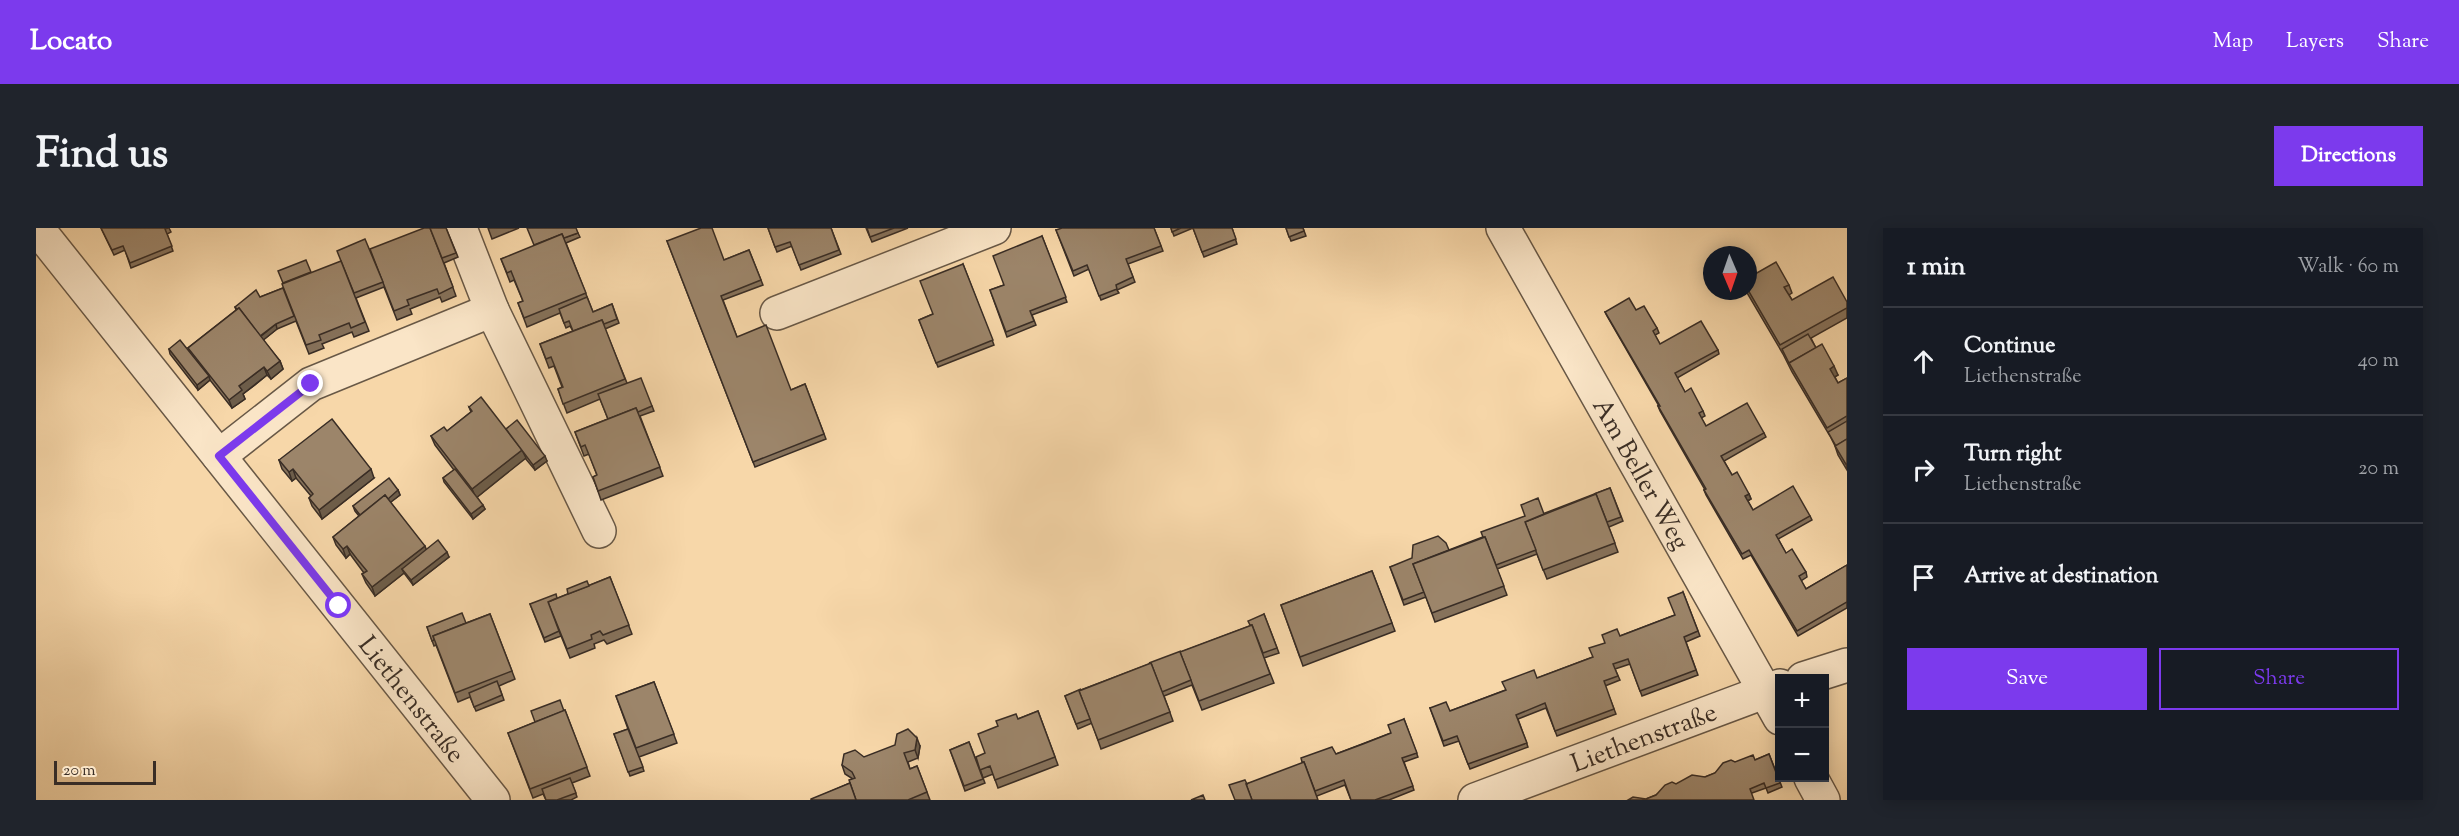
<!DOCTYPE html>
<html lang="en">
<head>
<meta charset="utf-8">
<style>
  :root { --surface:#171b24; --page:#20242c; --text:#f1f3f6; --muted:#9ea1a6; --line:#363941; --accent:#7c3aed }
  body { margin:0; font-family:"Sorts Mill Goudy",serif; background:var(--page); color:var(--text) }
  .controls { position:absolute; right:18px; bottom:18px; display:grid; overflow:hidden; border-radius:0px; box-shadow:0 3px 15px #0003 }
  .controls button { width:54px; height:54px; display:grid; place-items:center; padding:0; border:0; border-bottom:2px solid var(--line); background:var(--surface); color:var(--text); font:30px sans-serif }
  .compass { position:absolute; left:1667px; top:18px; width:54px; height:54px; border-radius:50%; background:var(--surface); box-shadow:0 3px 15px #0003; rotate:178deg }
  .scale { position:absolute; left:18px; bottom:15px; width:102px; box-sizing:border-box; padding-left:6px; border:3px solid #392d25; border-top:0; font-size:16px; line-height:21px; white-space:nowrap; color:#392d25; -webkit-text-stroke:4px #fae5c7; paint-order:stroke }
  .stop { position:absolute; width:18px; height:18px; margin:-14px; border:4px solid #7c3aed; border-radius:50%; background:#fff }
  .stop.end { background:#7c3aed; border-color:#fff; box-shadow:0 2px 6px #0008 }
  .list { margin:0; padding:0; list-style:none }
  h2 { display:flex; justify-content:space-between; align-items:center; height:78px; margin:0; padding:0 24px; font-size:26px }
  h2 small { font-size:20px; font-weight:400; color:var(--muted) }
  .list li { display:grid; grid-template-columns:39px 1fr auto; gap:18px; align-items:center; box-sizing:border-box; height:108px; padding:0 24px; border-top:2px solid var(--line) }
  .list b { display:block; font-size:22px; white-space:nowrap }
  .list p { margin:0; font-size:20px; white-space:nowrap; color:var(--muted) }
  .list em { font-size:20px; font-style:normal; color:var(--muted) }
  .actions { display:flex; gap:12px; padding:18px 24px }
  .actions a { flex:1; padding:14px 0; border:2px solid var(--accent); border-radius:0px; text-align:center; font-size:21px; color:var(--accent) }
  .actions .main { background:var(--accent); color:#fff }
  .icon { flex:none; width:33px; height:33px; fill:none; stroke:currentColor; stroke-width:2; stroke-linecap:round; stroke-linejoin:round }
  .map { position:relative; flex:none; width:1811px; height:572px; overflow:hidden; border-radius:0px }
  header { display:flex; align-items:center; gap:36px; box-sizing:border-box; height:84px; padding:0 30px; background:var(--accent); color:#fff }
  header strong { font-size:28px }
  nav { display:flex; gap:33px; margin-inline-start:auto; font-size:21px }
  .intro { display:flex; align-items:center; justify-content:space-between; box-sizing:border-box; height:144px; padding:0 36px }
  h1 { margin:0; font-size:42px }
  .button { padding:15px 27px; border-radius:0px; background:var(--accent); color:#fff; font-size:21px; font-weight:700 }
  main { display:flex; gap:36px; padding:0 36px }
  aside { flex:1; background:var(--surface); border-radius:0px; box-shadow:0 3px 15px #0003 }
  .map>svg:first-child { display:block }
  .lines { fill:none; stroke-linecap:round; stroke-linejoin:round }
  .minor-casing { stroke:#685846; stroke-width:36 }
  .minor { stroke:#fae5c7; stroke-width:33 }
  .wall { fill:#86725b; stroke:#392d25; stroke-width:1.5 }
  .shaded-wall { fill:#6d5d4a; stroke:#392d25; stroke-width:1.5 }
  .building { fill:#9c856a; stroke:#392d25; stroke-width:1.5 }
  .route { stroke:#7c3aed; stroke-width:8 }
  .labels { text-anchor:middle; stroke-width:5; stroke-linejoin:round; paint-order:stroke }
  .street-label { font-size:26px; fill:#392d25; stroke:#fae5c7 }
</style>
</head>
<body>
<header>
<strong>Locato</strong>
<nav><a>Map</a><a>Layers</a><a>Share</a></nav>
</header>
<div class="intro"><h1>Find us</h1><a class="button">Directions</a></div>
<main>
<div class="map">
<svg width="1811" height="572" viewBox="0 0 1811 572">
  <rect width="100%" height="100%" fill="#f7d7a9"/>
  <filter id="stains"><feTurbulence type="fractalNoise" baseFrequency=".00333" numOctaves="4"/><feColorMatrix values="0 0 0 0 .2 0 0 0 0 .09 0 0 0 0 .02 0 0 0 .5 -.17"/></filter>
  <radialGradient id="worn" r=".72"><stop offset=".6" stop-color="#630" stop-opacity="0"/><stop offset="1" stop-color="#630" stop-opacity=".3"/></radialGradient>
  <g class="lines">
    <defs>
      <g id="minor">
        <path id="s1" d="M1,0L457,572"/>
        <polyline points="424,0 456,82"/>
        <path id="s2" d="M1467,0L1744,490"/>
        <polyline points="741,85 958,0"/>
        <polyline points="183,228 275,156 456,82 563,303"/>
        <polyline points="1767,451 1811,437"/>
        <polyline points="1775,550 1787,572"/>
        <path id="s3" d="M1439,572L1744,458"/>
      </g>
    </defs>
    <use href="#minor" class="minor-casing"/>
    <use href="#minor" class="minor"/>
  </g>
  <g class="wall">
    <polygon points="65,0 133,0 135,4 131,6 137,23 95,40 89,22 78,27"/>
    <polygon points="410,0 422,29 408,35 420,68 406,74 404,69 374,81 376,86 361,92 348,59 320,70 333,103 318,109 316,104 286,116 288,120 273,126 260,93 241,101 227,112 244,133 247,141 235,151 231,147 219,157 207,166 209,171 196,180 174,152 162,162 134,126 133,121 154,123 152,120 200,82 199,79 247,60 337,30"/>
    <polygon points="452,0 483,0 456,11"/>
    <polygon points="732,0 795,0 805,26 765,42 756,18 741,24"/>
    <polygon points="830,0 872,0 836,14"/>
    <polygon points="1118,0 1127,23 1092,36 1099,54 1081,62 1083,65 1065,72 1053,41 1038,48 1020,2"/>
    <polygon points="1135,0 1196,0 1201,16 1168,29 1157,0 1138,8"/>
    <polygon points="1250,0 1267,0 1270,8 1255,13"/>
    <polygon points="542,5 544,9 530,15 557,84 576,76 583,95 569,101 591,155 616,178 618,183 604,188 627,248 565,272 557,249 561,247 553,226 548,228 539,204 572,191 564,171 531,185 522,161 526,159 518,138 513,140 504,116 537,103 534,98 530,100 524,85 491,99 482,75 487,73 478,52 474,54 465,31"/>
    <polygon points="1006,8 1031,74 996,87 1000,97 971,109 954,62 968,57"/>
    <polygon points="631,13 688,32 713,22 727,57 687,72 701,109 755,162 769,156 790,211 719,239"/>
    <polygon points="927,36 958,117 902,139 883,92 897,86"/>
    <polygon points="1753,57 1756,65 1753,67 1756,72 1811,74 1811,90 1775,110 1780,120 1802,147 1799,149 1802,155 1811,150 1811,242 1802,227 1799,218 1794,208 1756,144 1747,126 1710,63"/>
    <polygon points="1600,82 1621,100 1623,105 1619,107 1624,116 1682,122 1683,126 1641,150 1649,164 1667,183 1669,188 1665,190 1670,198 1728,205 1730,209 1688,233 1696,247 1713,266 1715,271 1712,273 1717,282 1774,288 1776,292 1742,311 1750,325 1770,344 1771,349 1765,353 1770,361 1811,337 1811,380 1762,408 1715,327 1707,331 1670,267 1668,262 1669,262 1624,183 1622,178 1623,178 1571,88 1569,84"/>
    <polygon points="433,179 470,201 511,233 499,242 489,230 441,269 449,281 437,291 408,254 407,250 418,242 399,217 395,208 411,203 435,184"/>
    <polygon points="243,232 338,250 286,291 276,278 273,270 275,268 260,250 256,253 246,241"/>
    <polygon points="1574,260 1587,293 1573,299 1572,297 1582,324 1511,351 1501,326 1461,341 1471,367 1399,394 1390,369 1368,377 1354,339 1413,322"/>
    <polygon points="362,262 364,267 354,274 390,322 413,329 377,357 368,345 339,368 330,355 326,346 328,345 314,326 310,330 300,317 297,309 323,288 319,283 317,278"/>
    <polygon points="1336,343 1359,403 1267,438 1245,377"/>
    <polygon points="574,349 596,406 571,416 568,412 558,416 559,420 534,430 521,398 525,408 509,414 494,376 522,370"/>
    <polygon points="1647,364 1664,408 1650,414 1662,447 1606,468 1594,436 1579,441 1584,452 1569,458 1580,486 1521,508 1510,480 1482,491 1492,519 1434,541 1423,513 1408,518 1394,480 1414,483 1557,429 1569,415 1584,408 1639,387"/>
    <polygon points="454,386 479,451 463,458 468,472 440,483 434,469 422,474 400,417 398,418 391,399 430,395"/>
    <polygon points="1228,386 1243,425 1228,430 1238,455 1166,482 1156,457 1128,468 1137,493 1065,521 1056,495 1042,501 1029,468 1214,398"/>
    <polygon points="618,454 641,515 603,529 608,543 594,548 578,506 592,501 580,468"/>
    <polygon points="529,482 554,548 536,555 541,569 535,572 510,572 507,566 497,570 472,505"/>
    <polygon points="1002,483 1022,537 962,560 957,546 947,550 943,538 949,525 982,491"/>
    <polygon points="1368,491 1382,529 1368,534 1378,562 1353,572 1315,572 1309,557 1281,568 1211,556 1300,526 1355,505"/>
    <polygon points="933,514 949,555 929,563 914,522"/>
    <polygon points="884,518 882,530 872,534 874,541 881,538 894,572 775,572 814,555 817,551 809,546 806,537"/>
    <polygon points="1733,526 1746,559 1732,565 1730,560 1716,565 1610,571 1620,567 1640,556 1669,549 1679,545 1699,534 1719,532"/>
  </g>
  <g class="shaded-wall">
    <polygon points="240,96 241,101 225,114 224,109"/>
    <polygon points="244,133 247,141 235,151 231,143"/>
    <polygon points="1798,138 1802,147 1797,150 1794,141"/>
    <polygon points="228,139 231,147 207,166 209,171 196,180 193,172 203,158"/>
    <polygon points="173,148 174,152 162,162 161,157"/>
    <polygon points="486,222 490,230 440,270 436,261"/>
    <polygon points="509,228 511,233 499,242 497,237"/>
    <polygon points="257,241 260,250 256,253 253,244"/>
    <polygon points="335,241 338,250 286,291 283,282"/>
    <polygon points="362,262 364,267 328,295 326,290"/>
    <polygon points="1713,266 1715,271 1711,273 1709,268"/>
    <polygon points="447,277 449,281 437,291 435,286"/>
    <polygon points="311,318 314,326 310,330 307,321"/>
    <polygon points="389,318 392,326 366,341 368,345 339,368 336,359"/>
    <polygon points="411,324 413,329 377,357 375,352"/>
    <polygon points="881,510 884,518 882,530 879,522"/>
  </g>
  <g class="building">
    <polygon points="65,0 132,0 129,1 136,18 94,35 87,18 76,22"/>
    <polygon points="388,0 394,0 417,59 403,66 401,61 371,72 373,77 358,83 334,21"/>
    <polygon points="394,0 410,0 420,25 406,30"/>
    <polygon points="491,0 540,0 542,5 528,10 526,6 498,17"/>
    <polygon points="665,0 676,0 688,32 713,22 725,52 685,68 701,109 730,97 755,162 769,156 788,206 717,234 631,13"/>
    <polygon points="732,0 795,0 803,22 763,37 754,14 739,19"/>
    <polygon points="831,0 858,0 834,9"/>
    <polygon points="1026,0 1118,0 1125,18 1090,31 1097,49 1080,57 1081,61 1063,68 1051,37 1037,43 1020,2"/>
    <polygon points="1135,0 1145,0 1136,4"/>
    <polygon points="1157,0 1196,0 1200,11 1166,24"/>
    <polygon points="1250,0 1267,0 1268,3 1253,9"/>
    <polygon points="526,6 550,65 488,90 482,75 487,73 475,43 471,45 465,31"/>
    <polygon points="1006,8 1030,69 994,83 998,93 970,104 954,62 968,57 957,28"/>
    <polygon points="329,11 347,54 318,65 301,23"/>
    <polygon points="270,32 275,44 247,55 242,43"/>
    <polygon points="305,33 329,94 315,100 313,95 283,107 285,112 270,117 246,56"/>
    <polygon points="1740,34 1753,57 1748,59 1756,72 1797,49 1811,74 1811,80 1744,117 1712,62 1712,50"/>
    <polygon points="927,36 957,112 900,135 883,92 897,86 884,53"/>
    <polygon points="247,60 258,88 240,96 224,108 203,80 201,81 199,79 220,62 224,69"/>
    <polygon points="551,69 557,84 576,76 581,91 568,96 566,92 537,103 533,93 528,95 523,81"/>
    <polygon points="1593,70 1600,82 1608,78 1621,100 1617,103 1624,116 1665,93 1682,122 1639,145 1649,164 1655,160 1667,183 1663,185 1670,198 1711,175 1728,205 1685,228 1696,247 1701,244 1713,266 1709,268 1717,282 1757,258 1774,288 1740,307 1750,325 1756,321 1770,344 1763,348 1770,361 1811,337 1811,374 1761,403 1713,322 1706,326 1668,262 1670,261 1622,178 1624,178 1569,84"/>
    <polygon points="203,80 244,133 231,143 228,139 216,148 203,158 206,162 193,172 152,120"/>
    <polygon points="566,92 589,151 527,176 522,161 527,159 515,129 510,131 504,116"/>
    <polygon points="1772,106 1780,120 1753,135 1746,121"/>
    <polygon points="144,112 173,148 161,157 133,121"/>
    <polygon points="1786,116 1798,138 1794,141 1802,155 1811,150 1811,188 1791,200 1753,135"/>
    <polygon points="605,150 616,178 602,184 600,180 572,191 562,166"/>
    <polygon points="445,169 486,222 436,261 395,208 408,199 411,203 436,183 433,179"/>
    <polygon points="600,180 624,239 562,263 557,249 561,247 549,217 545,219 539,204"/>
    <polygon points="296,191 335,241 283,282 273,270 277,266 257,241 253,244 243,232"/>
    <polygon points="481,192 509,228 497,237 470,201"/>
    <polygon points="1811,193 1811,211 1800,218 1792,204"/>
    <polygon points="1811,211 1811,238 1799,218"/>
    <polygon points="419,241 447,277 435,286 407,250"/>
    <polygon points="353,250 362,262 352,271 349,267 324,287 317,278"/>
    <polygon points="1574,260 1585,289 1571,294 1560,266 1558,266"/>
    <polygon points="1560,266 1579,315 1507,342 1489,294"/>
    <polygon points="349,267 389,318 336,359 326,346 331,343 321,331 311,318 307,321 297,309"/>
    <polygon points="1502,270 1508,286 1489,294 1500,322 1460,337 1449,309 1447,309 1445,304 1489,288 1485,277"/>
    <polygon points="1402,308 1410,315 1413,322 1377,336 1388,364 1367,372 1354,339 1376,330 1377,317"/>
    <polygon points="1449,309 1468,358 1396,385 1377,336"/>
    <polygon points="402,312 411,324 375,352 366,341"/>
    <polygon points="1336,343 1356,395 1264,429 1245,377"/>
    <polygon points="574,349 593,397 567,407 564,403 555,407 556,411 531,421 512,374"/>
    <polygon points="551,353 553,358 532,366 531,361"/>
    <polygon points="1647,364 1662,403 1648,409 1660,442 1604,463 1592,431 1577,436 1582,448 1568,453 1578,481 1519,503 1509,475 1480,487 1491,515 1432,536 1421,508 1407,513 1394,480 1410,474 1414,483 1470,462 1466,454 1498,442 1501,450 1557,429 1553,420 1569,415 1566,407 1581,401 1584,408 1639,387 1632,370"/>
    <polygon points="520,366 521,370 512,374 523,403 508,410 494,376"/>
    <polygon points="426,385 430,395 397,408 398,412 396,413 391,399"/>
    <polygon points="454,386 476,443 419,465 397,408"/>
    <polygon points="1228,386 1241,420 1227,425 1216,397 1214,397 1212,393"/>
    <polygon points="1216,397 1234,446 1163,473 1144,424"/>
    <polygon points="1145,423 1144,424 1155,452 1126,464 1115,435 1113,435"/>
    <polygon points="1115,435 1134,484 1062,512 1043,463"/>
    <polygon points="461,453 466,467 438,479 433,465"/>
    <polygon points="618,454 638,506 600,520 580,468"/>
    <polygon points="1045,461 1043,463 1054,491 1040,496 1029,468"/>
    <polygon points="524,472 528,483 499,494 495,483"/>
    <polygon points="529,482 551,539 494,561 472,505"/>
    <polygon points="1002,483 1019,529 959,552 954,538 944,542 940,529 949,525 942,506 962,498 960,493 980,486 982,491"/>
    <polygon points="1368,491 1381,525 1366,530 1377,558 1339,572 1315,572 1308,552 1279,563 1268,534 1266,534 1265,530 1296,519 1300,526 1327,516 1355,505 1352,497"/>
    <polygon points="592,501 607,539 592,544 578,506"/>
    <polygon points="872,501 881,510 879,522 868,525 874,541 881,538 891,564 872,572 820,572 813,552 819,550 816,544 806,537 808,526 819,522 828,529 859,517 861,506"/>
    <polygon points="933,514 947,551 928,558 914,522"/>
    <polygon points="1733,526 1744,555 1730,560 1728,555 1714,561 1718,572 1592,572 1597,569 1610,571 1620,567 1629,557 1636,554 1640,556 1656,547 1669,549 1679,545 1687,535 1695,532 1699,534 1717,527 1719,532"/>
    <polygon points="1268,534 1282,572 1216,572 1210,556"/>
    <polygon points="534,550 540,565 521,572 510,572 506,561"/>
    <polygon points="1209,552 1211,556 1210,556 1216,572 1199,572 1193,557"/>
    <polygon points="814,555 820,572 775,572 775,571"/>
    <polygon points="1167,567 1169,572 1155,572"/>
  </g>
  <g class="lines">
    <polyline class="route" points="275,156 183,228 303,378"/>
  </g>
  <g class="labels">
    <g class="street-label">
      <text dy="9" stroke="none"><textPath href="#s2" startOffset="282">Am Beller Weg</textPath></text>
      <text dy="9" stroke="none"><textPath href="#s1" startOffset="602">Liethenstraße</textPath></text>
      <text dy="9" stroke="none"><textPath href="#s3" startOffset="180">Liethenstraße</textPath></text>
    </g>
  </g>
  <rect width="100%" height="100%" filter="url(#stains)"/>
  <rect width="100%" height="100%" fill="url(#worn)"/>
</svg>
<div class="controls">
<button>+</button>
<button>−</button>
</div>
<svg class="compass" viewBox="-18 -18 36 36"><path d="M0-13l5 13h-10z" fill="#e53935"/><path d="M0 13l5-13h-10z" fill="#9ea1a6"/></svg>
<div class="scale">20 m</div>
<div class="stop" style="left:303px;top:378px"></div>
<div class="stop end" style="left:275px;top:156px"></div>
</div>
<aside>
<h2>1 min<small>Walk · 60 m</small></h2>
<ul class="list">
<li><svg class="icon" aria-label="ahead" viewBox="0 0 24 24"><path d="M12 20V5M6 11l6-6 6 6"/></svg><div><b>Continue</b><p>Liethenstraße</p></div><em>40 m</em></li>
<li><svg class="icon" aria-label="right" viewBox="0 0 24 24"><path d="M7 20v-9h11M14 6l5 5-5 5"/></svg><div><b>Turn right</b><p>Liethenstraße</p></div><em>20 m</em></li>
<li><svg class="icon" aria-label="arrive" viewBox="0 0 24 24"><path d="M6 21V4h12l-3 4 3 4H6"/></svg><div><b>Arrive at destination</b></div></li>
</ul>
<div class="actions"><a class="main">Save</a><a>Share</a></div>
</aside>
</main>
</body>
</html>
